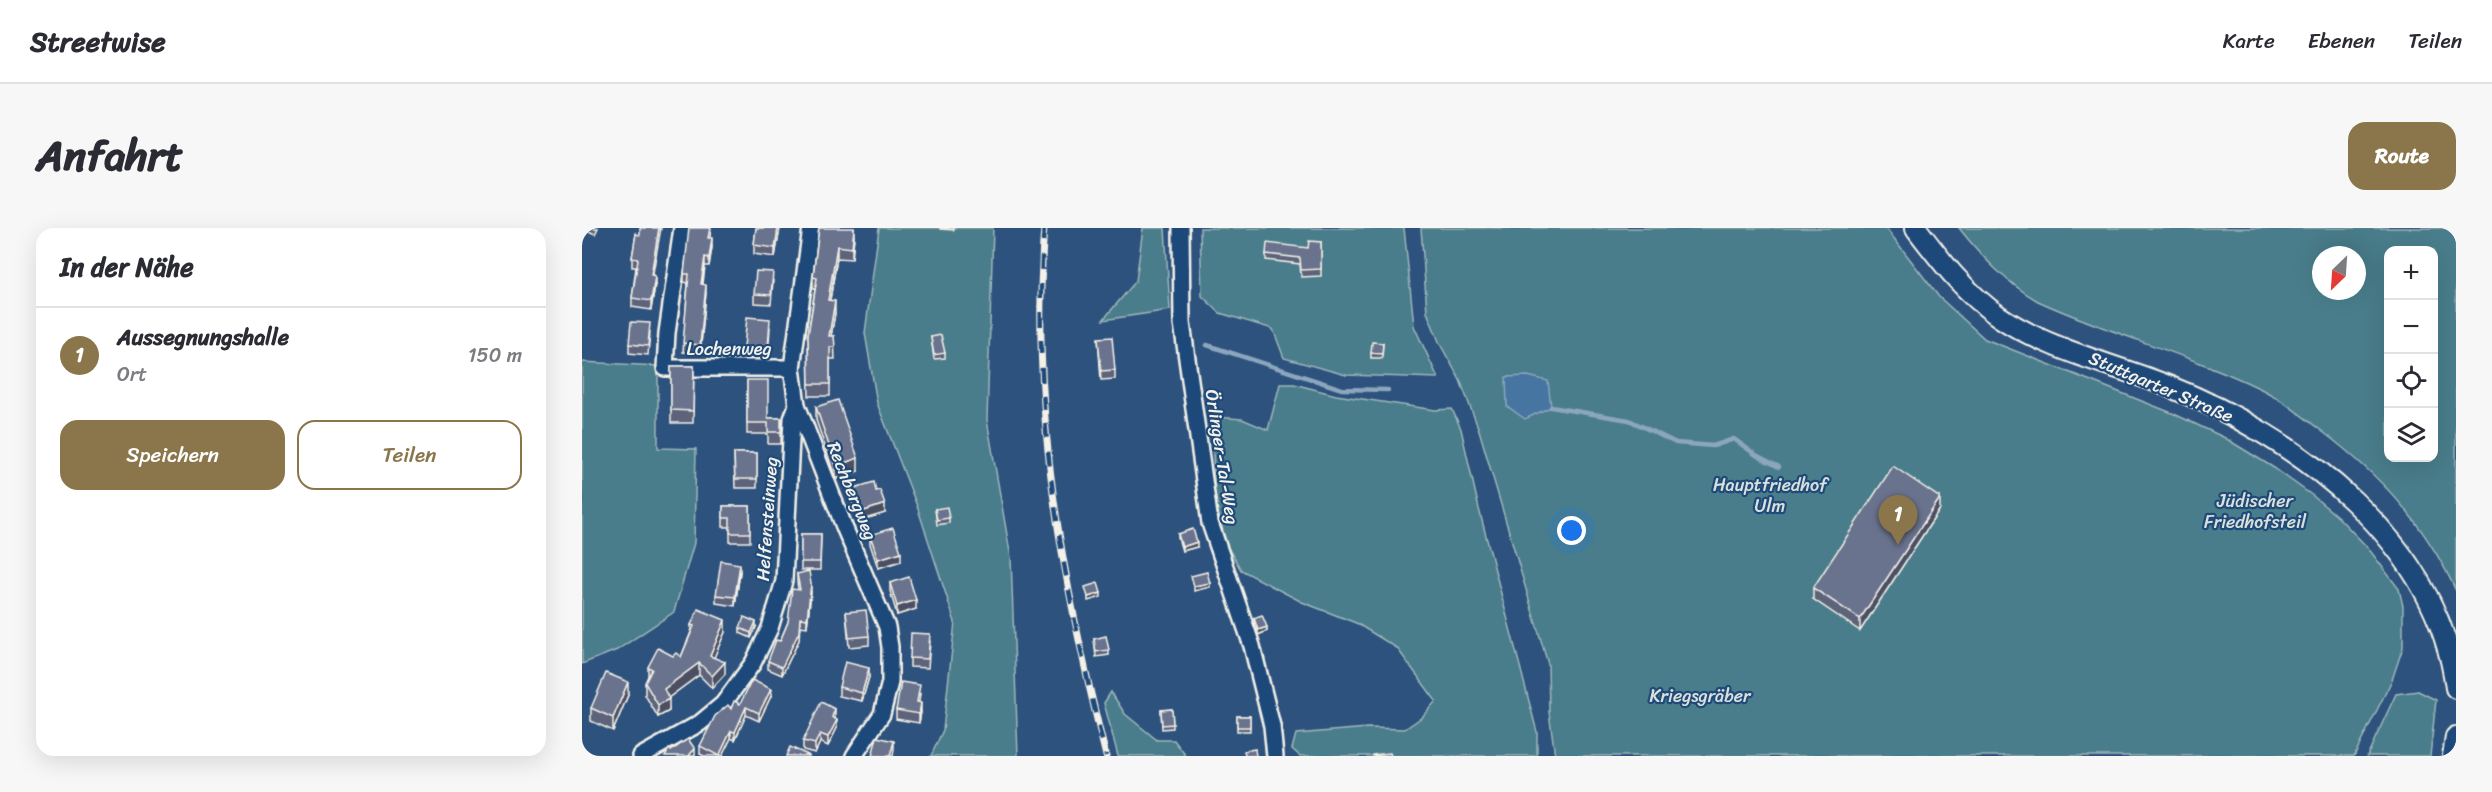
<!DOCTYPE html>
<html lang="de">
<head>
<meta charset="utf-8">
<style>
  :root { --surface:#fff; --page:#f7f7f7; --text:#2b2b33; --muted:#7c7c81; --line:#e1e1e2; --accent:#8a764a }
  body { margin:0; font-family:Sriracha,sans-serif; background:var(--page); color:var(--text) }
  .controls { position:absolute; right:18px; top:18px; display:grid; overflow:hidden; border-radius:12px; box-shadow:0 6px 24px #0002 }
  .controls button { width:54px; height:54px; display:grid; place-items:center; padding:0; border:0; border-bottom:2px solid var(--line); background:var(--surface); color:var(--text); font:30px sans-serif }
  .compass { position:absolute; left:1730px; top:18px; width:54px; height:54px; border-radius:50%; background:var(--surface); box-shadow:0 6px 24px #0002; rotate:205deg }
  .you { position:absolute; left:990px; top:303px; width:21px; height:21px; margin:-15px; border:4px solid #fff; border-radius:50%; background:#1a73e8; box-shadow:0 0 0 9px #1a73e833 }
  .badge { display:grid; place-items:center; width:39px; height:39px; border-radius:50%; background:var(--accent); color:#fff; font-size:20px; font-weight:700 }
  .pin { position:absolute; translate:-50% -50px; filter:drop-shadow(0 2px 3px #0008) }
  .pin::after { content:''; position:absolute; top:32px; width:21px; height:18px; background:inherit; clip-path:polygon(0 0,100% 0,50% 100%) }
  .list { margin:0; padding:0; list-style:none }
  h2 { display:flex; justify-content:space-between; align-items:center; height:78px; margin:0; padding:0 24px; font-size:26px }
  h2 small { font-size:20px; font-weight:400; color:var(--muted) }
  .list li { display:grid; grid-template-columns:39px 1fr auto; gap:18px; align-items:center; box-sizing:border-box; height:96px; padding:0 24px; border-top:2px solid var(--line) }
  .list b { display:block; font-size:22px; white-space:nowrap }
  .list p { margin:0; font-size:20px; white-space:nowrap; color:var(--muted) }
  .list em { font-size:20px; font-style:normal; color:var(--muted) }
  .actions { display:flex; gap:12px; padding:18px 24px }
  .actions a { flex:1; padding:14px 0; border:2px solid var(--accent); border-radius:18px; text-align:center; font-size:21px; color:var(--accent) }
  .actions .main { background:var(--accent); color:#fff }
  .icon { flex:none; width:33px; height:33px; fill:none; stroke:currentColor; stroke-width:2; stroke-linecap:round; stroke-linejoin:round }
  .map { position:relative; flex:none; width:1874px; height:528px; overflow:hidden; border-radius:18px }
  header { display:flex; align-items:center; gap:36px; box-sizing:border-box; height:84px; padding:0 30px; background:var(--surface); border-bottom:2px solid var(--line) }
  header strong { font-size:28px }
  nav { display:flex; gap:33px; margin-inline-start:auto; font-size:21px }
  .intro { display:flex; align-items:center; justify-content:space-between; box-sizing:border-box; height:144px; padding:0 36px }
  h1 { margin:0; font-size:42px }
  .button { padding:15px 27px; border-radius:18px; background:var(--accent); color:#fff; font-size:21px; font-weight:700 }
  main { display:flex; gap:36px; padding:0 36px }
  aside { flex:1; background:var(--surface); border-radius:18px; box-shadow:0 6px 24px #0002 }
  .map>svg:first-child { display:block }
  .green { fill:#497d8b; stroke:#9eb7ba; stroke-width:1.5; fill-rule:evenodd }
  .water { fill:#4774a2; stroke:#8ca6be; stroke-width:1.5 }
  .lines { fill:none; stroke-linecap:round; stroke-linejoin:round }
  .stream { stroke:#8ca6be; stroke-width:4.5 }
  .minor-casing { stroke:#f4f1e8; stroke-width:20 }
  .major-casing { stroke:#f4f1e8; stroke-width:24 }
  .minor { stroke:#1f4a7a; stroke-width:15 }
  .major { stroke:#1f4a7a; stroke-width:20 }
  .rail-casing { stroke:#f4f1e8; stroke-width:7 }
  .rail { stroke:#1f4a7a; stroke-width:4.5; stroke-dasharray:14; stroke-linecap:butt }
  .wall { fill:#5c637a; stroke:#f4f1e8; stroke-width:1.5 }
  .shaded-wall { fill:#4b5063; stroke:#f4f1e8; stroke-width:1.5 }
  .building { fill:#6b738e; stroke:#f4f1e8; stroke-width:1.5 }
  .labels { text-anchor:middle; stroke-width:4.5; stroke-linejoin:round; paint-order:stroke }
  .street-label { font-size:18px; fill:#f4f1e8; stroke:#1f4a7a }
  .park-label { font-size:18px; fill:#dae0da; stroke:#1f4a7a }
</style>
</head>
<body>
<header>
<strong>Streetwise</strong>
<nav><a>Karte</a><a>Ebenen</a><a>Teilen</a></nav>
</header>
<div class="intro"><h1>Anfahrt</h1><a class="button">Route</a></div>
<main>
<aside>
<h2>In der Nähe<small></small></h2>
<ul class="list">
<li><span class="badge">1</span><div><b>Aussegnungshalle</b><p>Ort</p></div><em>150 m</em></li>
</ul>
<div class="actions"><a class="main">Speichern</a><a>Teilen</a></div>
</aside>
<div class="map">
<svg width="1874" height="528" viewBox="0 0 1874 528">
  <rect width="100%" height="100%" fill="#2e527e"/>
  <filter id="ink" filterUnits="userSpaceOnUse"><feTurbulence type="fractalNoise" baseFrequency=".0167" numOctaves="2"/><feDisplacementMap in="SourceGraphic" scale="12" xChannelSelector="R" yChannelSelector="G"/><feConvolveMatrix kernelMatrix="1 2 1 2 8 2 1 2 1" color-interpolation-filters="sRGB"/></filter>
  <g filter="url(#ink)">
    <g class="green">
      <polygon points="297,0 411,0 405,192 429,330 436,528 349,528 361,502 373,394 335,278 295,175 283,105"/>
      <polygon points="561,0 583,0 588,82 521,92 554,53"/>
      <polygon points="618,0 822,0 832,98 856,150 764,147 702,130 691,101 638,85 620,68"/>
      <polygon points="839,0 1304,0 1357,69 1403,111 1590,185 1643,210 1692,240 1731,268 1756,289 1786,320 1817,361 1821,378 1821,419 1810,452 1772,528 973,528 967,484 966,436 897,202 878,152 858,116 845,84"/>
      <path d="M1377,0H1874V363C1842,294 1798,247 1737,201C1719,187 1698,170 1677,160C1606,126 1528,106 1456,73C1423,54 1400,29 1377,0ZM1806,22H1852V230H1806ZM1739,27H1775V63H1739Z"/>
      <polygon points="0,134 76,138 76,220 114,221 112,315 92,384 35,422 0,436"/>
      <polygon points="698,156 712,156 754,167 853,182 870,181 879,201 897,281 955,504 955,528 718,528 710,521 714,506 786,500 823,501 840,489 854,473 815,420 774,395 720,374 659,342 645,318 633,272 630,205 634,189 660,191 686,202"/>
      <polygon points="1836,463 1854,472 1848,528 1785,528 1814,466"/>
      <polygon points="529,464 543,486 575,512 592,512 604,528 536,528 522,475"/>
    </g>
    <polygon class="water" points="946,148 966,153 969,179 943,191 925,178 924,149"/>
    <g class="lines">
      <g class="stream">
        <polyline points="625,117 760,161 806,162"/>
        <polyline points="969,179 1047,192 1094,215 1131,218 1152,211 1174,227 1197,239"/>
      </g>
      <defs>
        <g id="minor">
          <polyline points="100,0 85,105 83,140 210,140"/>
          <polyline points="229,0 210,140 215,177 263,301 305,399 308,419 308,454 300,486 272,528"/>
          <polyline points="599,0 600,95 628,295 670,418 690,498 693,528"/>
          <polyline points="59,528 118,495 141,476 171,435 188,400 202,353 210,191 215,177"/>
        </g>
        <g id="major">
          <path d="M1334,0C1359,33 1383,65 1418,89C1467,122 1530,136 1586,158C1715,209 1855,312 1874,460"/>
          <polyline points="1871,528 1874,509"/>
        </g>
      </defs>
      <use href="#minor" class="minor-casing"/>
      <use href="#major" class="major-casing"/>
      <use href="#minor" class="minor"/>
      <use href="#major" class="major"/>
      <defs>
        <path id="rail" d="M462,0C448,182 480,353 524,528"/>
      </defs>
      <use href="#rail" class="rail-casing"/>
      <use href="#rail" class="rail"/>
    </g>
    <g class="wall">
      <polygon points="0,0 16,0 13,6"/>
      <polygon points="129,0 128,10 130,19 127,38 123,38 121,56 124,65 118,126 101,124 106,55 102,54 102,46"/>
      <polygon points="174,0 198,0 193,29 172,26 172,17"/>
      <polygon points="237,0 272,8 270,31 255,30 248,72 253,85 249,108 252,108 253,131 248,131 248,168 227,168 226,107 233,61 231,61 231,49"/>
      <polygon points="358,0 372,0 372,2 358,1"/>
      <polygon points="54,6 70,47 73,57 69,82 50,79 50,70 54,39 50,39 50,30"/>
      <polygon points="739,14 739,48 719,49 718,36 684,32 684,26 726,20"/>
      <polygon points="191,53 189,76 172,75 172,66"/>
      <polygon points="188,100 186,130 162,128 162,119"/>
      <polygon points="68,104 66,127 47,125 47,116"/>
      <polygon points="349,109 363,125 363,130 352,131"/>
      <polygon points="516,110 533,142 533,151 519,152"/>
      <polygon points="801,115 800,130 789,130 789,125"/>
      <polygon points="89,138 112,138 111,195 89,195"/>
      <polygon points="165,152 186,190 199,190 199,216 186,216 186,206 165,206"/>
      <polygon points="234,179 276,243 254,251 234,192"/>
      <polygon points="152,225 175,225 175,260 153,260"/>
      <polygon points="269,261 303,285 276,293 269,270"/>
      <polygon points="141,278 168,278 168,314 148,314 148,299 141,299"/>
      <polygon points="353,281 367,290 367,295 355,297"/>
      <polygon points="1358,281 1278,403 1231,371 1231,360"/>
      <polygon points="219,306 239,306 238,342 219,342"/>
      <polygon points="596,306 615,319 600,323 596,310"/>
      <polygon points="288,307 319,333 296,340 288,316"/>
      <polygon points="158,344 153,378 134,375 134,367"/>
      <polygon points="215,346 229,364 225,399 218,398 217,412 200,447 186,441 186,433 198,413 206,394 216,361 215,354"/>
      <polygon points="308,355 334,381 315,387 308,363"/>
      <polygon points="264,384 287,408 287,417 267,419"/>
      <polygon points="672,390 685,403 676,407 672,394"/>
      <polygon points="109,397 143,404 132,429 143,446 130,460 117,447 86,470 87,483 76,489 63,467 63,455 66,448 66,439 91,428 99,429 109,404"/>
      <polygon points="174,399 169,410 158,405 158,400"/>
      <polygon points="512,411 527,422 527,427 514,429"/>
      <polygon points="348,414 346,440 328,439 328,430"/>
      <polygon points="287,449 280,473 257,468 257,459"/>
      <polygon points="338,466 337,474 339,484 337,495 314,491 314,482"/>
      <polygon points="46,467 31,503 9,493 9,480"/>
      <polygon points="189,468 177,493 164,487 153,512 149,510 140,528 122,528 118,526 118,518 149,481 158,476"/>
      <polygon points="590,481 591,500 580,501 579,482"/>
      <rect x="655" y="488" width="13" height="15"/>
      <polygon points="253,490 255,500 246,518 238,514 233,525 221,522 221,513"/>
    </g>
    <g class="shaded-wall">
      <polygon points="77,0 79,0 69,56 69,47"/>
      <polygon points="196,0 198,0 193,29 193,20"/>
      <polygon points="272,0 272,8 270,31 270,20"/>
      <polygon points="130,10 130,19 127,38 127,30"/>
      <polygon points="255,18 255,30 246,83 246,72"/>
      <polygon points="123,29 123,38 119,65 119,56"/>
      <polygon points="73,48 73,57 69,82 69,73"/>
      <polygon points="124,57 124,65 118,126 118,117"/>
      <polygon points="253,73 253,85 247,120 247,108"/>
      <polygon points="276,230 276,243 254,251 254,238"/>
      <polygon points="1358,270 1358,281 1278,403 1278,391"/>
      <polygon points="303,276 303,285 276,293 276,285"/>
      <polygon points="615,314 615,319 600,323 600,319"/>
      <polygon points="319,324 319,333 296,340 296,331"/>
      <polygon points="158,336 158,344 153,378 153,369"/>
      <polygon points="628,355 628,359 612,363 612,358"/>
      <polygon points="229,356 229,364 225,399 225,391"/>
      <polygon points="519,365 519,369 506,373 506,369"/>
      <polygon points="334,372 334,381 315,387 315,378"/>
      <polygon points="218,390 217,412 200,447 200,439"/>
      <polygon points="143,392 143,404 128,439 128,428"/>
      <polygon points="174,394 174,399 169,410 169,405"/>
      <polygon points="685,399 685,403 676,407 676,402"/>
      <polygon points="143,434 143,446 130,460 130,448"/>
      <polygon points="117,435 117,447 82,473 82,461"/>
      <polygon points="287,440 287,449 280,473 280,465"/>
      <polygon points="46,454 46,467 31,503 31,490"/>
      <polygon points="189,461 189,468 177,493 177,485"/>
      <polygon points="87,471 87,483 76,489 76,477"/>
      <polygon points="339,475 339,484 337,495 337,486"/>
      <polygon points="164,479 164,487 153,512 153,504"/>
      <polygon points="253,481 253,490 250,498 250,489"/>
      <polygon points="255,492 255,500 246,518 246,509"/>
      <polygon points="149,503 149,510 140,528 137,528"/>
      <polygon points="238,506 238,514 233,525 233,516"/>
      <polygon points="312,513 312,522 311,528 308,528"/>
      <polygon points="113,521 113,528 107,528 109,525"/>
    </g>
    <g class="building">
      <polygon points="58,0 77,0 69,47 73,48 69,73 50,70 56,31 50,30 54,6 58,7"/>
      <polygon points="107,0 128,0 126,10 130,10 127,30 123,29 119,56 124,57 118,117 101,115 107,46 102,46"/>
      <polygon points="174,0 196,0 193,20 172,17"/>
      <polygon points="237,0 272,0 270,20 255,18 246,72 253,73 247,108 252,108 253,119 248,119 248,156 227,156 226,107 235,50 231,49"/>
      <polygon points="727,13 739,14 739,41 719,42 718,30 684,26 685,15 726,20"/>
      <polygon points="174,43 191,44 189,67 172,66"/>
      <polygon points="165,89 188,91 186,121 162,119"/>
      <polygon points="49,94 68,95 66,118 47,116"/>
      <polygon points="359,107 363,125 352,127 349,109"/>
      <polygon points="530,109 533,142 519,143 516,110"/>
      <polygon points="790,114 801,115 800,126 789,125"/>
      <polygon points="89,138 112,138 111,183 89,182"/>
      <polygon points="165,152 186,152 186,190 199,190 199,204 186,204 186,195 165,195"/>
      <polygon points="256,172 276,230 254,238 234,179"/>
      <polygon points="152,225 175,225 175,251 153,251"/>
      <polygon points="1311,238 1358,270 1278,391 1231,360"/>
      <polygon points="292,254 294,263 298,262 303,276 276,285 269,261"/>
      <polygon points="141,278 168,278 168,305 148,305 148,290 141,290"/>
      <polygon points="365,279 367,290 355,292 353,281"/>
      <polygon points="311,300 319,324 296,331 288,307"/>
      <polygon points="611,301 615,314 600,319 596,306"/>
      <polygon points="219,306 239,306 238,334 219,334"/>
      <polygon points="139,333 158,336 153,369 134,367"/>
      <polygon points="227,343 229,356 225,391 218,390 217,404 200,439 186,433 194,412 198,413 206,394 210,361 218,362 215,346"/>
      <polygon points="625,344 628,355 612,358 609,348"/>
      <polygon points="327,349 334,372 315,378 308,355"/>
      <polygon points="516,355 519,365 506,369 503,359"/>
      <polygon points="116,381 143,392 128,428 143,434 130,448 117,435 82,461 87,471 76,477 63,455 70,441 66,439 76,420 91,428 94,425 99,429 112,398 109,397"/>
      <polygon points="284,382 287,408 267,410 264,384"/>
      <polygon points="680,387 685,399 676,402 672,390"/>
      <polygon points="162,389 174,394 169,405 158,400"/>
      <polygon points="329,405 348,406 346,431 328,430"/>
      <polygon points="524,408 527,422 514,424 512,411"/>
      <polygon points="263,434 287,440 280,465 257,459"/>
      <polygon points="24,445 46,454 31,490 9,480"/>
      <polygon points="170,452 189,461 177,485 164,479 153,504 149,503 137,528 118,518 133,488 146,477 149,481 152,473 158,476"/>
      <polygon points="319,454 338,457 335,474 339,475 337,486 314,482"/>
      <polygon points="239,474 253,481 250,489 255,492 246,509 238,506 233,516 221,513"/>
      <polygon points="590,481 591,496 580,497 579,482"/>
      <rect x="655" y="488" width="13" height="11"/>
      <polygon points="295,509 312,513 308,528 290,528"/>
      <polygon points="106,511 113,521 109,525 107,528 83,528 87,521 89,523"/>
      <polygon points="208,519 228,528 204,528"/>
      <polygon points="673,521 674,528 663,528 662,523"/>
      <polygon points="808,525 809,528 791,528 791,527"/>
    </g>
  </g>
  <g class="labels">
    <g class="street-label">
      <text x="147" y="127">Lochenweg</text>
      <text transform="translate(1579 159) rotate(23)" y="6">Stuttgarter Straße</text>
      <text transform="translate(640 229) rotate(81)" y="6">Örlinger-Tal-Weg</text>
      <text transform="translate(270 263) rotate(68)" y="6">Rechbergweg</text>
      <text transform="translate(185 291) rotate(-86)" y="6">Helfensteinweg</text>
    </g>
    <g class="park-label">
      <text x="1188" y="263">Hauptfriedhof<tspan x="1188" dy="21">Ulm</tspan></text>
      <text x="1673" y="279">Jüdischer<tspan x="1673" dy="21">Friedhofsteil</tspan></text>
      <text x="1118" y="474">Kriegsgräber</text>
    </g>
  </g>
</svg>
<div class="controls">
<button>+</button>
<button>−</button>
<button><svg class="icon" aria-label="locate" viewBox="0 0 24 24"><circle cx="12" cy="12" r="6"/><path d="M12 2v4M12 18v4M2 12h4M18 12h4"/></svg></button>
<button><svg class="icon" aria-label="layers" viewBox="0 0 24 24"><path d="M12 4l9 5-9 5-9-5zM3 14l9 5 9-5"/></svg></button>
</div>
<svg class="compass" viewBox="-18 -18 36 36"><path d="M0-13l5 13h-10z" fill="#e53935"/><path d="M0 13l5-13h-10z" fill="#7c7c81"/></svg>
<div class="you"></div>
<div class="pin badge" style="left:1316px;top:317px">1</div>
</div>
</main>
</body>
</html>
